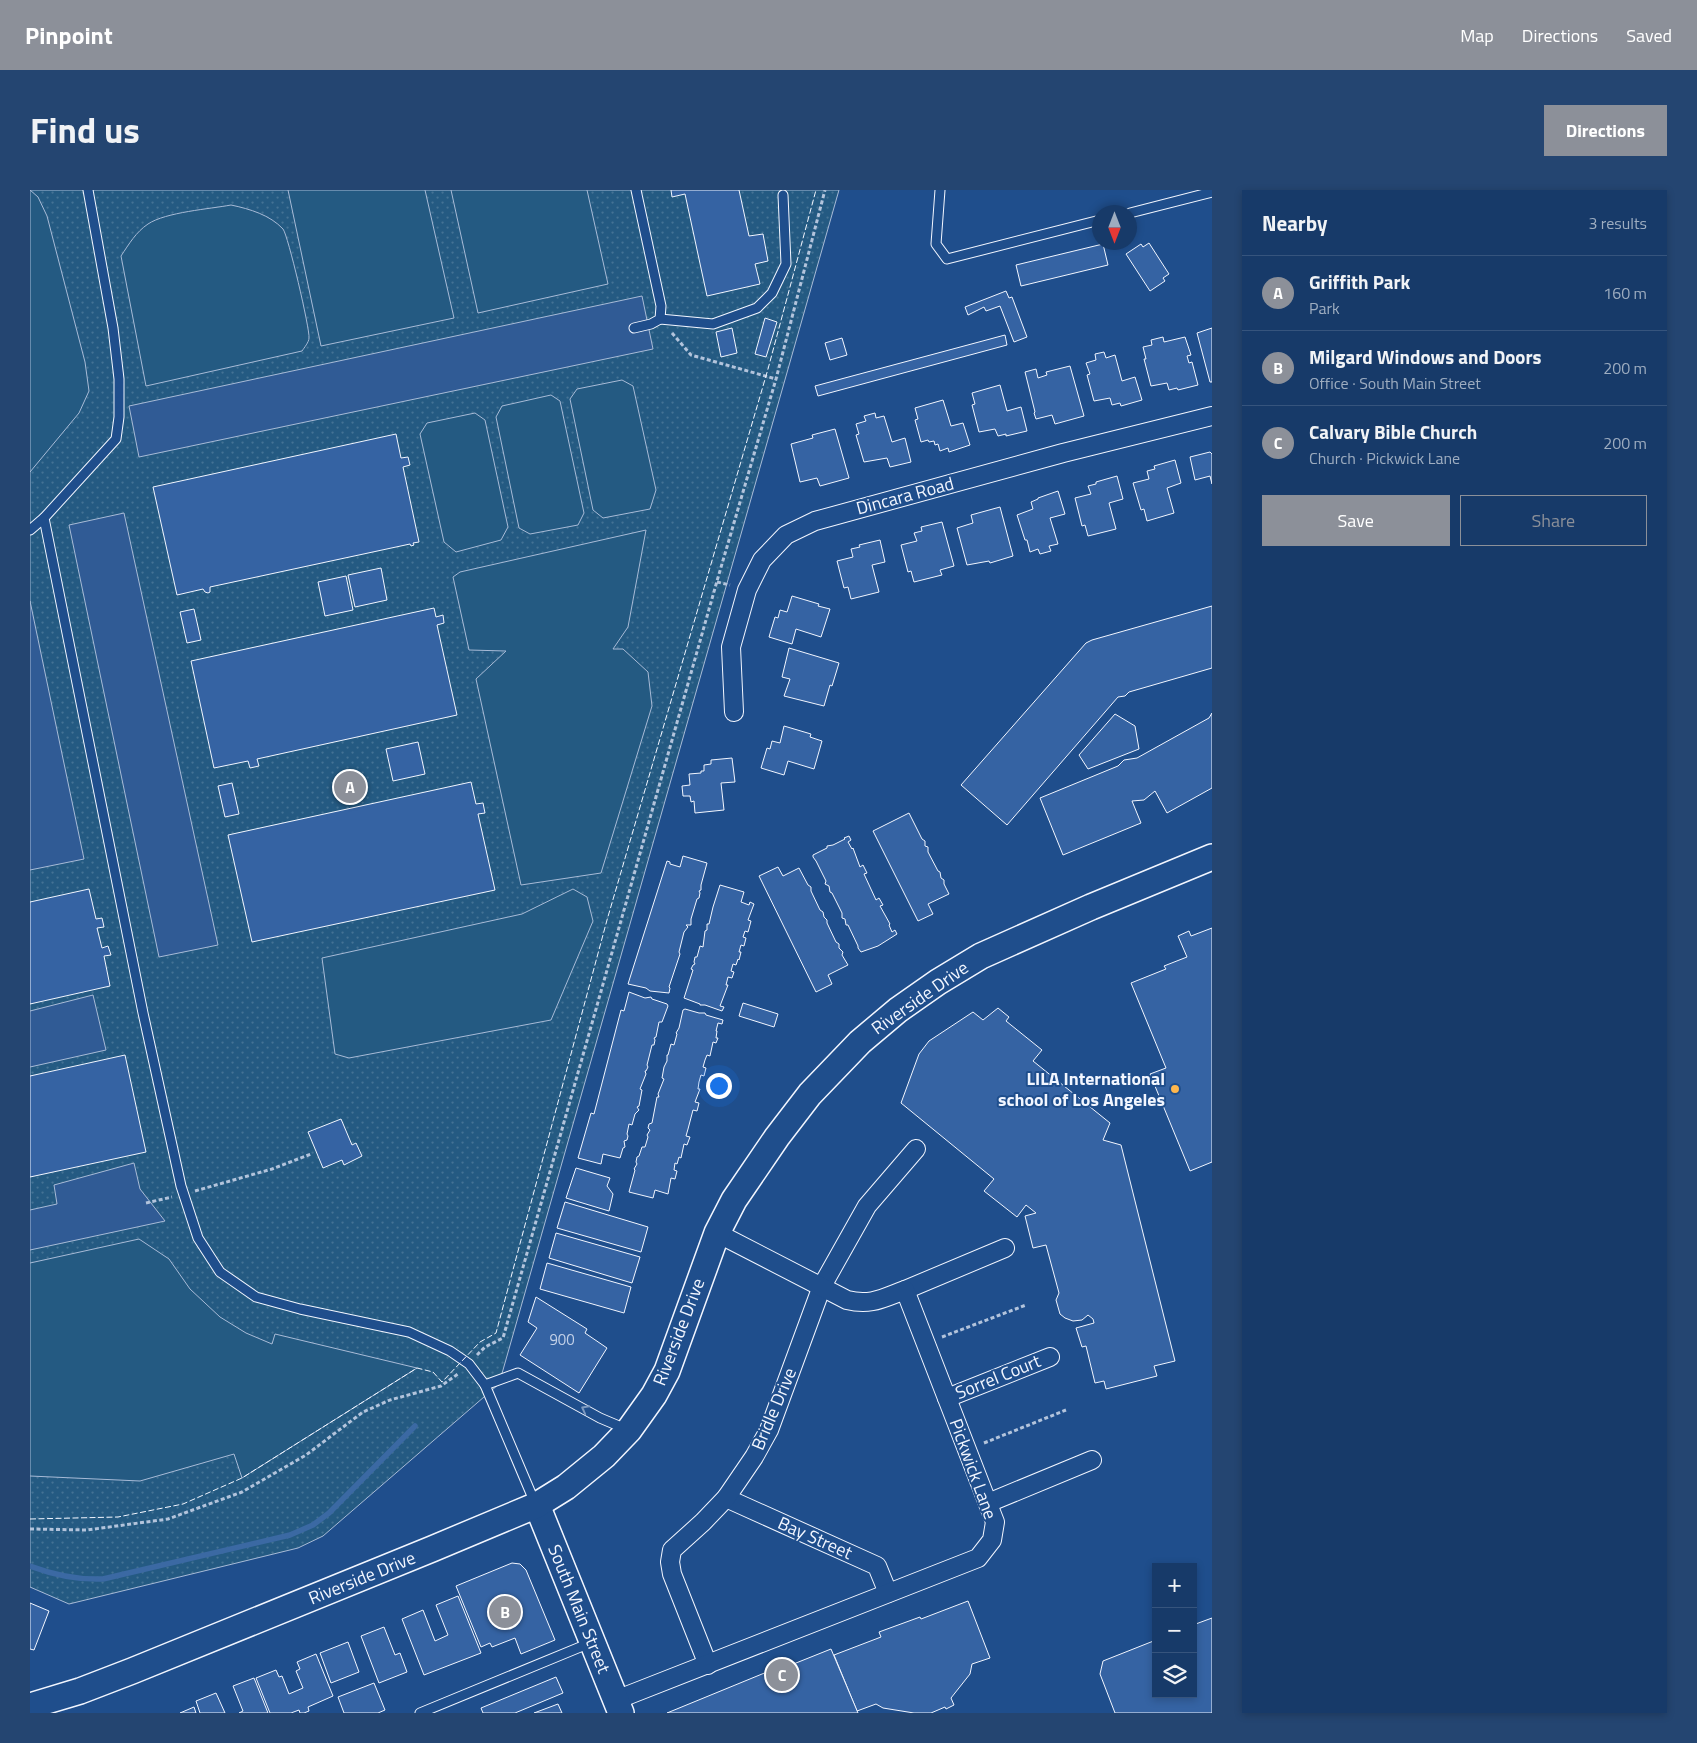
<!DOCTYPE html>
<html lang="en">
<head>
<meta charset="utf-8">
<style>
  :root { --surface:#173a69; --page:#244571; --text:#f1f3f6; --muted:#9eadc0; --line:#36547d; --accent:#8c9099 }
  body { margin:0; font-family:"Titillium Web",sans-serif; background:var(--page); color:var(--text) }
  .controls { position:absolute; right:15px; bottom:15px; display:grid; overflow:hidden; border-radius:0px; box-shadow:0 2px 8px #0003 }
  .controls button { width:45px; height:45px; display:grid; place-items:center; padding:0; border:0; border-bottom:1px solid var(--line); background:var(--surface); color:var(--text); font:25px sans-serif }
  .compass { position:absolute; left:1062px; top:15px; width:45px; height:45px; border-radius:50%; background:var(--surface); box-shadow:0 2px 8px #0003; rotate:180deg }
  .you { position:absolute; left:688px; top:895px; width:18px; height:18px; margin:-12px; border:4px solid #fff; border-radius:50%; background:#1a73e8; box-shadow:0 0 0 8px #1a73e833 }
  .badge { display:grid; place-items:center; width:32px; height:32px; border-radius:50%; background:var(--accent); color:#fff; font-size:16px; font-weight:700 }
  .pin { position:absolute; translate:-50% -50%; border:2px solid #fff; box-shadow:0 1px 5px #0006 }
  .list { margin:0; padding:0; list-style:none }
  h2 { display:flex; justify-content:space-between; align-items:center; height:65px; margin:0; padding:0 20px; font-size:21px }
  h2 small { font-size:16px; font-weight:400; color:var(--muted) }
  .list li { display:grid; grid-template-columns:32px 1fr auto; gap:15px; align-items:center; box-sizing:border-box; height:75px; padding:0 20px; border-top:1px solid var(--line) }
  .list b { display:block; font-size:19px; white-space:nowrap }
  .list p { margin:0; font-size:16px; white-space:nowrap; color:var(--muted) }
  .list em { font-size:16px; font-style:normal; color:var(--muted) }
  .actions { display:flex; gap:10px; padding:15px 20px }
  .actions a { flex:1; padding:11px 0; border:1px solid var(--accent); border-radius:0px; text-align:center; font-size:18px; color:var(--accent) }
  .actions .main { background:var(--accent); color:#fff }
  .icon { flex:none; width:28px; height:28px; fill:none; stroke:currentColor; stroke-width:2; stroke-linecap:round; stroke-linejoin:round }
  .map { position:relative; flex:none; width:1182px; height:1523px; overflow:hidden; border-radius:0px }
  header { display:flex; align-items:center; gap:30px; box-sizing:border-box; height:70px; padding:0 25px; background:var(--accent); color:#fff }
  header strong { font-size:24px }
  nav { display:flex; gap:28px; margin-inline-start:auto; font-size:18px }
  .intro { display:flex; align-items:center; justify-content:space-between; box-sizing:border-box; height:120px; padding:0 30px }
  h1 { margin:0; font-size:35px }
  .button { padding:12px 22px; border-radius:0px; background:var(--accent); color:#fff; font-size:18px; font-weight:700 }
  main { display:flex; gap:30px; padding:0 30px }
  aside { flex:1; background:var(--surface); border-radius:0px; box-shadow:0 2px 8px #0003 }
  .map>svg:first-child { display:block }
  .park { fill:url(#park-dots); stroke:#a8bbd7 }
  .pitch { fill:#245a82; stroke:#a8bbd7 }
  .parking { fill:#305b95; stroke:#a8bbd7 }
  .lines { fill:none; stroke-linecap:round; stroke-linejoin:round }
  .stream { stroke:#3b69a3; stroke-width:5.5 }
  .building { fill:#3563a3; stroke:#f2f6ff }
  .lane-casing { stroke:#f2f6ff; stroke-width:11 }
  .street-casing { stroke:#f2f6ff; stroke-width:20 }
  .secondary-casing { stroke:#f2f6ff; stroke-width:28 }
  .path { stroke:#b3c4dc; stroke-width:3; stroke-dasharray:4 2.5; stroke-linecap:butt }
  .lane { stroke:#1f4e8c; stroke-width:9 }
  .street { stroke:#1f4e8c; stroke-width:18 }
  .secondary { stroke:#1f4e8c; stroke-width:25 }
  .fence { stroke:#f2f6ff; stroke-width:1; stroke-dasharray:6 2.5; stroke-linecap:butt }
  .oneway { stroke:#7e9ac0 }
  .poi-dot { fill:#ffb74d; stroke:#1f4e8c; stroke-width:2 }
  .labels { text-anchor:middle; stroke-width:4; stroke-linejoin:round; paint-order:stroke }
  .number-label { font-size:15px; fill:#c3d1e8 }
  .street-label { font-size:18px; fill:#f2f6ff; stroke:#1f4e8c }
  .poi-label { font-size:18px; font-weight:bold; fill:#f2f6ff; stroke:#1f4e8c; text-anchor:end }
</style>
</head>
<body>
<header>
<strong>Pinpoint</strong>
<nav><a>Map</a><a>Directions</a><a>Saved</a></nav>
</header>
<div class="intro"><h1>Find us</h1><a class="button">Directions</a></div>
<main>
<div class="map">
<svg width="1182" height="1523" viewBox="0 0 1182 1523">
  <defs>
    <pattern id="park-dots" width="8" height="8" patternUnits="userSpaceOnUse" patternTransform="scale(1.25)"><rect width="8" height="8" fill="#245a82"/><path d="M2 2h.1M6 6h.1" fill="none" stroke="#447295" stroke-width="1.8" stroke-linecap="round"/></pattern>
  </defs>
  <rect width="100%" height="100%" fill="#1f4e8c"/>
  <polygon class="park" points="0,0 809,0 469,1194 293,1346 268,1358 39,1414 0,1397"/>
  <g class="pitch">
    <polygon points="0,0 8,7 17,26 55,172 59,201 49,223 0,282"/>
    <polygon points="258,0 395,0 424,128 291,156"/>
    <polygon points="421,0 557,0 578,94 448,123"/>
    <path d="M201,15C220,19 240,25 253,39C258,45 280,139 279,148C279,152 274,158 272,161L116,196L91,66C99,54 106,42 118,34C136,22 180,19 201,15Z"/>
    <polygon points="592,190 603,196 626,300 620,319 573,328 563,320 540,209 547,199"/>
    <polygon points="521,205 530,211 554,323 548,335 500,344 489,338 466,227 472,216"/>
    <polygon points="445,223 455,230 478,337 471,350 426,362 414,352 390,244 397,233"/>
    <polygon points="616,340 598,437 583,459 593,459 618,482 622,516 571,683 491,695 446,489 476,461 439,460 423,387 430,382"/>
    <polygon points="543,699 557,707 563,731 521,830 319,868 305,864 292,768 492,724"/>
    <polygon points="109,1049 139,1069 160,1099 190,1127 216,1143 242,1154 245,1144 387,1178 212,1288 204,1264 110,1291 0,1286 0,1073"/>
  </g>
  <g class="parking">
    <polygon points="612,106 623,159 109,267 99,216"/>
    <polygon points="94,323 188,755 129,767 39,335"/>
    <polygon points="0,411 54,669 0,680"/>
    <polygon points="63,805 76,860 0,877 0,821"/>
    <polygon points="104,973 110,999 135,1031 0,1060 0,1020 27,1014 24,995"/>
  </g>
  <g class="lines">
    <path class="stream" d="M0,1376C24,1385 47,1390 73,1389L260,1345L283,1335L299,1323L385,1236"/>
  </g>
  <g class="building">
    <polygon points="641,0 709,0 719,46 733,44 738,71 725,74 730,94 677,106 655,4 642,7"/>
    <polygon points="1119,53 1139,84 1133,88 1135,91 1120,101 1096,64 1111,54 1113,57"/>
    <polygon points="1073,54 1078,75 991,96 986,75"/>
    <polygon points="976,101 979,108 982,107 997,147 984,152 970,116 956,121 954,117 938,125 935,117"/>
    <polygon points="735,128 747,132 736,167 725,164"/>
    <polygon points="702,138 707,163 691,167 686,142"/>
    <polygon points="1182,138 1182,192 1180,192 1167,143"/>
    <polygon points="975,145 977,155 788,206 785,196"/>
    <polygon points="1133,147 1134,152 1155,147 1161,165 1157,166 1159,173 1162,172 1168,195 1148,200 1147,198 1139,200 1137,193 1121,196 1114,169 1116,169 1113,157 1122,155 1121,150"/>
    <polygon points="812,148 817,165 800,170 795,153"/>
    <polygon points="1074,162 1076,168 1085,165 1092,191 1105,187 1112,210 1091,216 1090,213 1082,215 1080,208 1064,211 1057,185 1060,184 1056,173 1066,170 1065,164"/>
    <polygon points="1040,176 1054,226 1025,234 1022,225 1006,229 1004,223 1005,222 995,182 1006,179 1008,188 1017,185 1016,182"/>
    <polygon points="970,195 977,221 991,217 997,241 976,246 976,244 968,246 965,239 949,242 942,215 945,214 942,203"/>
    <polygon points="913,210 921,236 933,233 940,255 919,262 918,258 910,261 908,254 905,255 904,251 899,252 898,250 891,252 885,230 888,229 885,218"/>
    <polygon points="845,223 846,228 854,226 862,252 875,248 881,272 860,277 857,268 834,272 826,245 829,244 826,234 836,231 834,226"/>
    <polygon points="805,239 819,288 790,296 787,288 770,292 761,254 783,248 782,245"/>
    <polygon points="366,244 371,268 378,267 380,275 373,277 389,352 383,353 384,355 381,356 380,354 180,397 180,402 178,403 175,402 173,399 147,405 123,297"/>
    <polygon points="1180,262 1182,264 1182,294 1180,286 1165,290 1160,267"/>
    <polygon points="1145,270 1151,293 1137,298 1144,323 1117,331 1114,319 1111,320 1103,293 1119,289 1117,281 1125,279 1124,276"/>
    <polygon points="1087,286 1093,309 1079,313 1086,339 1058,346 1055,335 1052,336 1045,308 1061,304 1058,296 1066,294 1066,292"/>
    <polygon points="1028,301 1035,324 1020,328 1028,354 1019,356 1021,361 1010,364 1008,359 1000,362 997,350 995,350 987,325 1003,319 1001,312 1008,309 1008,308"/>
    <polygon points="970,317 983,366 960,373 959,371 937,375 927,338 943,333 941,325"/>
    <polygon points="912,332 924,376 910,380 912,385 884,392 881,381 878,382 871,355 887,351 884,343 892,341 891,337"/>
    <polygon points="850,350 855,372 842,375 849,402 821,409 818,397 814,398 807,371 823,367 821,359 830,357 829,355"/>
    <polygon points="351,378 357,410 325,417 318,385"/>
    <polygon points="316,386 323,420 295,426 288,392"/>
    <polygon points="762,406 789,414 788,416 800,419 791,447 766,439 762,454 739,447 745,427 748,428 750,420 757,422"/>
    <polygon points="1182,416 1182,478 1099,502 1095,506 1088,507 977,635 931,595 1056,453 1062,450"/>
    <polygon points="404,418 406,427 413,425 414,433 407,435 427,525 227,569 229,576 220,578 218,571 184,578 161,471"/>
    <polygon points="164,419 171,450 157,453 150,422"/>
    <polygon points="759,458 809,473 802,496 800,495 794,516 754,506 760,489 752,487"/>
    <polygon points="1182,523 1182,598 1137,623 1125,601 1114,610 1102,611 1111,633 1033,665 1010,608 1088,576 1094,570 1107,568 1179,528"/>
    <polygon points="1085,524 1105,536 1109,559 1058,579 1049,565"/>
    <polygon points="754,536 781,544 780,547 792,551 784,579 758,571 754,585 731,578 737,558 740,559 742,551 750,553"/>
    <polygon points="388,552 395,584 363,591 356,559"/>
    <polygon points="702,568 705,592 691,593 694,620 665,623 664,611 661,612 660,606 653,606 652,596 660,595 659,584 671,583 671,581 674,581 674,575 681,574 681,570"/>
    <polygon points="441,592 446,614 453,613 455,623 448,624 465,700 222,752 198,645"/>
    <polygon points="202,593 209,624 195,627 188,596"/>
    <polygon points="879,623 892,649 895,651 895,656 898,657 898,662 908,681 910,682 911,688 914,690 914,694 919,704 898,714 903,724 888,731 843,641"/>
    <polygon points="819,646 821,650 818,652 822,659 823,658 830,677 833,675 837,683 834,684 846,710 849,708 853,715 850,716 860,734 859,735 862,742 865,740 867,744 848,756 831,762 828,758 828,756 818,735 816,735 815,729 812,728 812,723 802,703 800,702 799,696 795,694 796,691 786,671 783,667 783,665 797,658 797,656 803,655 815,649 814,648"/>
    <polygon points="653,666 677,673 671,695 671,700 669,701 670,703 669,708 667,709 661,729 661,735 656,735 658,737 654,742 649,762 650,764 639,797 640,798 639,803 620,801 616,798 598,794 637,671 640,672 640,674 650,677"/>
    <polygon points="748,677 753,686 769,678 778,695 781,697 781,701 790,720 793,722 794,727 797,730 797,733 806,752 809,754 809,758 813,762 812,765 818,775 798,785 802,794 786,802 729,686"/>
    <polygon points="690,695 714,702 711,712 719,715 720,712 724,714 718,730 721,731 718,742 715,741 713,747 716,748 714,756 711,755 709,762 711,762 709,770 708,769 706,775 703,774 701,781 704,782 702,788 698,787 696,795 698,795 690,816 694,817 692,821 675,815 670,815 670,814 654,808 663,780 661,779 663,775 665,774 664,772 665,767 667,767 670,756 673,757 675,741 677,740 677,734 679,734 683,717"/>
    <polygon points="59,699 66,729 72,728 74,737 67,738 72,758 78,756 81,765 74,766 80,796 0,814 0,712"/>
    <polygon points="1182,738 1182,972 1160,981 1120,884 1136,878 1101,793 1136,779 1134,776 1157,767 1148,746 1159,741 1161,746"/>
    <polygon points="599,802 615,808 621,807 622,809 637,814 638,816 632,832 629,832 626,847 624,848 625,850 624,855 622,855 617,875 618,877 616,881 615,881 616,884 610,899 612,900 609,916 607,917 609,920 605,924 602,935 599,934 597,944 598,946 597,950 594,951 595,957 593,958 590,968 573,964 571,974 548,968 561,923 564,924 591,820 594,821"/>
    <polygon points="713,813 748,824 744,837 709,826"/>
    <polygon points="968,818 979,827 976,831 1012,860 1003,871 1080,933 1073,950 1091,955 1145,1171 1124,1176 1127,1186 1076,1199 1074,1191 1065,1193 1056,1156 1052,1157 1046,1138 1064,1133 1063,1129 1058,1125 1052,1130 1043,1131 1035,1128 1030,1124 1026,1110 1029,1103 1016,1055 1003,1058 995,1026 1006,1023 996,1015 987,1027 954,1001 964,989 871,913 889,864 899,851 943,822 953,830"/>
    <polygon points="655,819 669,823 675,823 676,825 693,830 692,834 688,833 686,841 687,841 686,848 688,848 686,853 683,852 680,866 677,865 675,870 673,877 676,878 674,886 671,885 669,892 668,899 670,899 665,912 669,913 667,921 663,920 658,939 656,946 660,947 657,955 654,954 651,968 649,967 647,974 645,973 644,980 647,981 645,989 641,988 638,1004 625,1000 623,1008 599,1002 605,980 604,979 607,974 606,972 607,967 609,966 612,957 615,957 618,947 617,945 620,940 618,938 619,934 622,933 627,907 629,907 628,904 634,889 632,888 634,877 637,871 637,865 638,865 641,854 644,855 647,844 646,843 649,838 653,820"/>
    <polygon points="95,865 116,962 0,987 0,886"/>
    <polygon points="311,929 322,955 326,953 332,966 314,975 312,970 293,978 278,942"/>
    <polygon points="546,978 580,988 577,996 583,1004 579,1021 536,1008"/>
    <polygon points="535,1012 618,1037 611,1062 527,1038"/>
    <polygon points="526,1043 610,1067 602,1093 519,1068"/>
    <polygon points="517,1073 601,1097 594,1123 510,1099"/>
    <polygon points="506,1107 557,1139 555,1143 577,1158 549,1203 490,1165 507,1138 498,1132"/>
    <polygon points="482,1373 490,1374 496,1380 525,1450 491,1464 485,1448 462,1457 460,1453 451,1457 426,1396"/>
    <polygon points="428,1406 451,1463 394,1485 372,1429 393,1420 405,1451 418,1445 406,1415"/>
    <polygon points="938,1411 960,1468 942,1474 940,1484 921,1508 924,1515 916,1519 915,1517 901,1523 884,1523 853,1518 846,1514 827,1521 804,1465 851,1447 849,1442 890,1427 891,1429"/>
    <polygon points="0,1413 19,1421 4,1460 0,1459"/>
    <polygon points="1182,1428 1182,1523 1085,1523 1070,1484 1073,1471 1126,1450 1126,1504 1163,1504 1163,1435"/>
    <polygon points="354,1437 365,1465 370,1463 377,1482 349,1493 331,1446"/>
    <polygon points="318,1452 329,1482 301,1493 290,1463"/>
    <polygon points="801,1459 828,1523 637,1523 754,1475 756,1477"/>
    <polygon points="286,1464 303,1506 278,1517 279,1521 274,1523 270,1523 269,1520 261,1523 240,1523 226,1488 246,1480 249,1487 252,1486 259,1504 273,1498 266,1481 270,1479 267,1472"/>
    <polygon points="526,1487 533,1503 485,1523 453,1523 451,1518"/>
    <polygon points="224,1488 238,1523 209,1523 213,1521 203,1496"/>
    <polygon points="344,1493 355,1520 348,1523 314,1523 308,1507"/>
    <polygon points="186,1503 195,1523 170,1523 166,1511"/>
    <polygon points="528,1514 532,1523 504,1523"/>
    <polygon points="164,1517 166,1523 150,1523"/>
  </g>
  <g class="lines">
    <defs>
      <g id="lane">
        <polyline points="58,0 83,138 89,189 89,227 86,249 14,328 113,823 151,996 168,1048 190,1082 226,1107 270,1119 379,1142 420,1161 439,1174 455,1195 505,1313"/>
        <polyline points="910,0 906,54 917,69 1070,30"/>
        <polyline points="1100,23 1182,2"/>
        <polyline points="630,129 683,134 727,118 742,103 756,74 753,5"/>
        <polyline points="604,138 621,134 630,129 631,116 606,0"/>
        <polyline points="0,340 14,328"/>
        <polyline points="455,1195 488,1183 570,1228 596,1239"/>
        <polyline points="390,1523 560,1453"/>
      </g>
      <g id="street">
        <polyline points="704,522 701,457 717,400 732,370 756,345 785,331 1033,263 1182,226"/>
        <polyline points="875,1100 975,1058"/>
        <polyline points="917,1208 1020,1167"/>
        <polyline points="696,1308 847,1376 858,1403"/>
        <polyline points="958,1313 1062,1270"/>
        <polyline points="678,1475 642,1384 640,1372 642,1360 673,1332 696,1308 724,1267 739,1240 792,1096 837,1016 886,959"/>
        <path d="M586,1510L948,1368L962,1350L965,1332L875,1100C853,1108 841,1116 817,1110L687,1043"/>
      </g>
      <g id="secondary">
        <polyline points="507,1315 591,1523"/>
        <polyline points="0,1516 50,1501 102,1481 402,1359 507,1315 536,1297 574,1266 599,1240 624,1205 637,1181 687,1043 704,1010 747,947 780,904 830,852 868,820 908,792 951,766 1061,717 1182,667"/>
      </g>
    </defs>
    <use href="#lane" class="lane-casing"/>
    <use href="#street" class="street-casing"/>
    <use href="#secondary" class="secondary-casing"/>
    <g class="path">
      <polyline points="642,143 661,165 746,189"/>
      <polyline points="687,392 700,395"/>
      <polyline points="165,1001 242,979 281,964"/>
      <polyline points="116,1013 142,1007"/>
      <polyline points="912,1147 996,1115"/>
      <polyline points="447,1165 455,1157 473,1148 687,391 746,189 795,0"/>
      <polyline points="954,1253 1036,1220"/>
      <polyline points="0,1339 57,1340 138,1329 212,1302 276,1265 333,1222 360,1210 411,1196 428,1184"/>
    </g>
    <use href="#lane" class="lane"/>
    <use href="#street" class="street"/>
    <use href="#secondary" class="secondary"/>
    <polyline class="fence" points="0,1329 88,1327 153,1314 212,1288 387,1178 403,1182 412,1192 450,1152 466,1143 577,730 738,179 786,0"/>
  </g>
  <defs><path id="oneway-chevron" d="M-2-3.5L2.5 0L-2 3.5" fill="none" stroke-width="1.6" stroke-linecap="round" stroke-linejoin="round" transform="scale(1.25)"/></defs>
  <use class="oneway" href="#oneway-chevron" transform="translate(555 1219) rotate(-152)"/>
  <circle class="poi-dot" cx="1145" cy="899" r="5"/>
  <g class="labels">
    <g class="number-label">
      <text x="532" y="1155">900</text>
    </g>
    <g class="street-label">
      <text transform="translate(875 306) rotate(-15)" y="6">Dincara Road</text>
      <text transform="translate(890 808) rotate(-35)" y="6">Riverside Drive</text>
      <text transform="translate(649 1142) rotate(-69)" y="6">Riverside Drive</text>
      <text transform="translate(968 1187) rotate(-22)" y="6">Sorrel Court</text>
      <text transform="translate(744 1219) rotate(-67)" y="6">Bridle Drive</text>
      <text transform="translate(943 1279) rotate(70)" y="6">Pickwick Lane</text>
      <text transform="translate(785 1348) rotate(24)" y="6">Bay Street</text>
      <text transform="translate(332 1388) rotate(-22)" y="6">Riverside Drive</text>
      <text transform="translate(549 1419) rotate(68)" y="6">South Main Street</text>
    </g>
    <g class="poi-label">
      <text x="1135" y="895">LILA International<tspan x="1135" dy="21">school of Los Angeles</tspan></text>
    </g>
  </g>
</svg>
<div class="controls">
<button>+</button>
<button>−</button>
<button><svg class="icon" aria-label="layers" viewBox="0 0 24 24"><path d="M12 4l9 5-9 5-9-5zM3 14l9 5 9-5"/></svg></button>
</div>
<svg class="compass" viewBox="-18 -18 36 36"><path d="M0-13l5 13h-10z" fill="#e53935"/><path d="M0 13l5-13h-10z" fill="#9eadc0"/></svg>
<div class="you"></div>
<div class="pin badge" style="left:320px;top:597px">A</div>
<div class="pin badge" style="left:475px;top:1422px">B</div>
<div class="pin badge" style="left:752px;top:1485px">C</div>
</div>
<aside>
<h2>Nearby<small>3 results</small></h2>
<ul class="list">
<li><span class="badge">A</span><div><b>Griffith Park</b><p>Park</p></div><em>160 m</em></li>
<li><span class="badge">B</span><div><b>Milgard Windows and Doors</b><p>Office · South Main Street</p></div><em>200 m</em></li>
<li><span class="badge">C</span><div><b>Calvary Bible Church</b><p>Church · Pickwick Lane</p></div><em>200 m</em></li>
</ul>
<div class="actions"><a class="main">Save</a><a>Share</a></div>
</aside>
</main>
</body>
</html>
